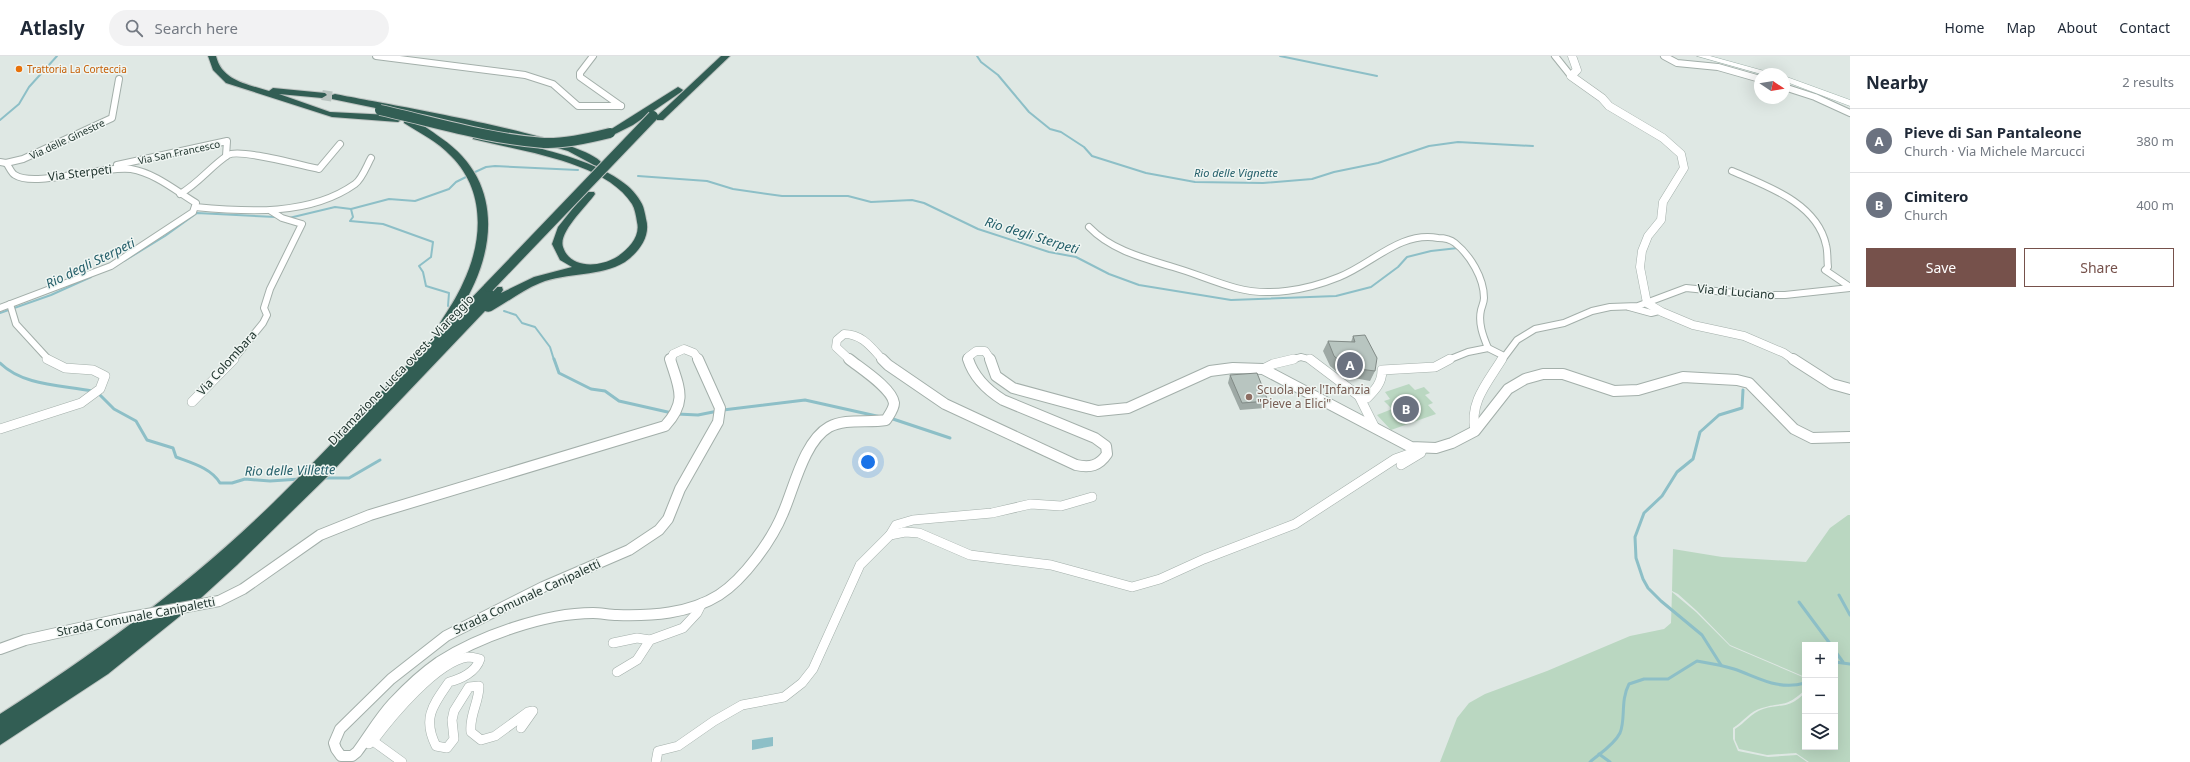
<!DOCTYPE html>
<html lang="en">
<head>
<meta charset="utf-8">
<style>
  :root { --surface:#fff; --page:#f2f2f3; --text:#1f2937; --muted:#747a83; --line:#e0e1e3; --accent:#76514b }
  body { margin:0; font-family:"Noto Sans",sans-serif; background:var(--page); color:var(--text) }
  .controls { position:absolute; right:12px; bottom:12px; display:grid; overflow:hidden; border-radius:0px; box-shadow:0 4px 16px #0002 }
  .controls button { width:36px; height:36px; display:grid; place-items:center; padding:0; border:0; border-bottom:1px solid var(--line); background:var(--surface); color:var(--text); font:20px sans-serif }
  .compass { position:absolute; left:1754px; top:12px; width:36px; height:36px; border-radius:50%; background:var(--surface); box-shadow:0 4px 16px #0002; rotate:102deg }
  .you { position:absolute; left:868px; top:406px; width:14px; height:14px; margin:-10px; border:3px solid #fff; border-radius:50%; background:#1a73e8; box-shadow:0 0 0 6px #1a73e833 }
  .badge { display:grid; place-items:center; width:26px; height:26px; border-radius:50%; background:var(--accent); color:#fff; font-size:13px; font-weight:700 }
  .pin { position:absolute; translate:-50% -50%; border:2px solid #fff; box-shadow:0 1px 4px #0006 }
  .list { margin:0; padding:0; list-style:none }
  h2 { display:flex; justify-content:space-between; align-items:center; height:52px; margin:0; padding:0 16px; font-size:17px }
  h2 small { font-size:13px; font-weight:400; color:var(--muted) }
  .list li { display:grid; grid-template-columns:26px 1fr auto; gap:12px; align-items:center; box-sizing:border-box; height:64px; padding:0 16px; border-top:1px solid var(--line) }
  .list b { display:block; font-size:15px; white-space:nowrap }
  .list p { margin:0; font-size:13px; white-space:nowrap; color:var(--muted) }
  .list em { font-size:13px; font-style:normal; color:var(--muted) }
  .actions { display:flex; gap:8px; padding:12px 16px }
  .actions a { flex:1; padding:9px 0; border:1px solid var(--accent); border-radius:0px; text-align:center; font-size:14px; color:var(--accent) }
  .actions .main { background:var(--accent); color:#fff }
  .icon { flex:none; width:22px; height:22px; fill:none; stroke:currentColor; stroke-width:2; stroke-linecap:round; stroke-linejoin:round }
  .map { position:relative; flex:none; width:1850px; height:706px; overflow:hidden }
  header { display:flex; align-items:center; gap:24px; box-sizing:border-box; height:56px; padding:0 20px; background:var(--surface); border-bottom:1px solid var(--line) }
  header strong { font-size:19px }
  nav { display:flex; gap:22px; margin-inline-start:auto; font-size:14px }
  .search { width:280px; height:36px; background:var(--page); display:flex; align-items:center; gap:10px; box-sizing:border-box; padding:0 14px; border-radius:22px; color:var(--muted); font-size:15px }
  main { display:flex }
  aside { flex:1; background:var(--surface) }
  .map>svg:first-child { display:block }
  .green { fill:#bad7c1 }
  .water { fill:#8dbfc7 }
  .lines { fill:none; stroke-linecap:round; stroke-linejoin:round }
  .stream-far1 { stroke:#8dbfc7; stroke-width:2 }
  .stream { stroke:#8dbfc7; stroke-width:3 }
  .motorway-tunnel { stroke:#b9c4c0; stroke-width:10; stroke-dasharray:10 5; stroke-linecap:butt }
  .minor-far1-casing { stroke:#a3afaa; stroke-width:8 }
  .minor-casing { stroke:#a3afaa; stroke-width:10 }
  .tertiary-far1-casing { stroke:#a3afaa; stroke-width:9 }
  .tertiary-casing { stroke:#a3afaa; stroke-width:12 }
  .secondary-casing { stroke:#9fb2ab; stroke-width:1 }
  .motorway-casing { stroke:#bdc3c1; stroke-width:2 }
  .minor-far1 { stroke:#fff; stroke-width:6 }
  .minor { stroke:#fff; stroke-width:9 }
  .tertiary-far1 { stroke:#fff; stroke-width:8 }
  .tertiary { stroke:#fff; stroke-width:10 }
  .secondary { fill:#fff; fill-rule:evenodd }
  .motorway { fill:#325e54; fill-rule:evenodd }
  .tertiary-bridge-casing { stroke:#a3afaa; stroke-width:12; stroke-linecap:butt }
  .motorway-bridge-casing { stroke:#bdc3c1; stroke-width:12; stroke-linecap:butt }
  .tertiary-bridge { stroke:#fff; stroke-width:10 }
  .motorway-bridge { stroke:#325e54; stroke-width:10 }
  .wall { fill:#9ea9a5 }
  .building { fill:#b8c5c0; stroke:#818a86 }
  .food-dot { fill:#e8710a; stroke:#eff5f2; stroke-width:1.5 }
  .education-dot { fill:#8d6e63; stroke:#eff5f2; stroke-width:1.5 }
  .labels { text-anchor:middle; stroke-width:3; stroke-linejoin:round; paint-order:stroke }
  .far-food-label { font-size:10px; fill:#c56008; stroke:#eff5f2; text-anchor:start }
  .far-street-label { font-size:10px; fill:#223630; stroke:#eff5f2 }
  .far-water-label { font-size:11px; font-style:italic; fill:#245f6a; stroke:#eff5f2 }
  .street-label { font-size:12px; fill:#223630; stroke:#eff5f2 }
  .education-label { font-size:12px; fill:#785e54; stroke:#eff5f2; text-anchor:start }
  .water-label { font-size:13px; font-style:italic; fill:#245f6a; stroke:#eff5f2 }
</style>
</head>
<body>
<header>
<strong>Atlasly</strong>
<div class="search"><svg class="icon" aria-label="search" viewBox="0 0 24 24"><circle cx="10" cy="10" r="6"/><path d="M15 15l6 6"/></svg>Search here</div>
<nav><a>Home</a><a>Map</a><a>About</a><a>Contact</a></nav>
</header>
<main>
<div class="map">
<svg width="1850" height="706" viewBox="0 0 1850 706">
  <rect width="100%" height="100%" fill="#dfe8e4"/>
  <g class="green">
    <polygon points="1409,328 1415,334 1424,331 1430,337 1425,339 1433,347 1428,349 1436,358 1391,374 1377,359 1392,353 1384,345 1390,343 1385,336"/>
    <path d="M1848,459H1850V706H1809L1796,697L1767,699L1739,693L1735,684V673C1745,667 1751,657 1763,653C1783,647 1787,654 1805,637V691H1835V589H1805V621L1730,589L1697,555L1678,538L1672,535L1673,493L1722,501L1806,506L1830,472Z"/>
    <path d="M1672,536L1696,556L1730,590L1805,622V634C1784,653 1784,645 1762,652C1750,655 1743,666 1733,672V683L1738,695L1768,701L1797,699L1807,706H1440L1457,662L1469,647L1485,638L1547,615L1630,580L1664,573L1671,567Z"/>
  </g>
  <polygon class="water" points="773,681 773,690 752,694 752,684"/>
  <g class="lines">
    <g class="stream-far1">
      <polyline points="977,0 981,6 998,19 1029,56 1050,73 1061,76 1084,91 1092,100 1146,117 1195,126 1263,127 1312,123 1334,116 1378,107 1429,90 1458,86 1533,90"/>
      <polyline points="1280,0 1377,20"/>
      <polyline points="0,64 19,48 29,31 57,0"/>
      <polyline points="473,117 486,111 495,110 578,114"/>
      <polyline points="638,120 707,125 733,133 782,140 848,140 871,146 912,144 924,147 978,173 1049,196 1076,201 1109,218 1139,229 1231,244 1336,240 1371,231 1398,211 1407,201 1431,195 1458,192"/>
      <polyline points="351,153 353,161 350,165 383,168 433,186 431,201 419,210 423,216 426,230 449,237 448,250"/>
      <polyline points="289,162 335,151 351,153 389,143 415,145 449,133 456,126 468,120"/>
      <polyline points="124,205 165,180 197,157 276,161"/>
      <polyline points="504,255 516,259 522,267 535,271 550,291 554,304"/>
      <polyline points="0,257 51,239 91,221"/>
    </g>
    <g class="stream">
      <polyline points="554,303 559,317 591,333 605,335 619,345 672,357"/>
      <path d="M0,307C23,330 62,329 92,335"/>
      <path d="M99,338L114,353L136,365L147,384L173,392L176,401C192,407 211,412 220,427H232L245,423L270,425L300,423"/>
      <polyline points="723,354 805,344 881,361"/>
      <polyline points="677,358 698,359 718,355"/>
      <polyline points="890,362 950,382"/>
      <polyline points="323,422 349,422 380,404"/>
      <polyline points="1839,539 1850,559"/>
      <polyline points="1799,546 1831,589"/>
      <polyline points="1835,595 1843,606"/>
      <polyline points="1835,606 1850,608"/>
      <polyline points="1721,609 1702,579 1661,545 1648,532 1643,523 1636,502 1635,481 1644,457 1662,440 1677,416 1693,403 1700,376 1719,359 1742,352 1743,334"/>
      <polyline points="1599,698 1610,706"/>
      <path d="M1590,706C1599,698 1614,689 1620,677C1626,663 1620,645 1629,628L1644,623H1668L1697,605C1709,607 1722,609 1734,613C1758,621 1778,635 1805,627"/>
    </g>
    <polyline class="motorway-tunnel" points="322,39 335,41"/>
    <defs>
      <g id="minor-far1">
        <polyline points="376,0 525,19 553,28 578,50 621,50"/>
        <polyline points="593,0 580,17 580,21 621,50"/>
        <polyline points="1555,0 1571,20"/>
        <polyline points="1664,0 1677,7 1718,11 1760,23"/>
        <polyline points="1784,31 1815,41 1850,57"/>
        <path d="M0,106L6,107C9,110 11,117 15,119C34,132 104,109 131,113C155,117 176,135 196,147L193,156L111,210L0,252"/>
        <polyline points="6,107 23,103 112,62 119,23"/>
        <polyline points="117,109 227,85 226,100"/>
        <path d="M1732,115C1767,130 1817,147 1826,189C1828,196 1827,204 1828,211L1825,214L1850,231"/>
        <path d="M180,138C199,127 211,110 228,99C239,92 303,110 319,113L340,88"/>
        <path d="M195,151C247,156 310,160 355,128C362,123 367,109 371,102"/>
        <path d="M1089,171C1111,194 1143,202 1173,211C1194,217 1214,226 1236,232C1269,241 1307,234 1339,221C1372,208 1400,175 1438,182C1444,182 1450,183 1455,187C1470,199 1484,222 1484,242C1484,246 1482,250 1481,254C1478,267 1483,280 1488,292"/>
        <polyline points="10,248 16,268 49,304"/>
        <polyline points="1629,251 1651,257 1659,255"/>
        <polyline points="233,304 263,267 267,259 264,252 270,233 302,168 282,162 271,155"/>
        <polyline points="1290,304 1301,301 1312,304"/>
        <polyline points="1448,304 1468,296 1488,292 1504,300"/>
        <polyline points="1502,304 1517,284 1535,273 1564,267 1592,255 1610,251 1638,250 1686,232 1755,239 1785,239 1850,232"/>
      </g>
      <g id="minor">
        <polyline points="1310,303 1359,340 1375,372"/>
        <polyline points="1263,313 1273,308 1294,303"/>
        <path d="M1359,340L1367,342C1375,334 1382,327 1382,314L1435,311L1450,303"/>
        <polyline points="192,346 234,303"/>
        <polyline points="0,373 81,347 100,333 105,320 93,314 65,312 47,303"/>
        <path d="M1475,375C1469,346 1488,326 1502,303"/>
        <polyline points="1401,409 1421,397"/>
        <polyline points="890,479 896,469 913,464 992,457 1031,448 1061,450 1092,441"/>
        <polyline points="613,587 637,582 650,584"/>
        <polyline points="617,616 637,604 650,584 683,572 697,557 702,547"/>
        <path d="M373,685C391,661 437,605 468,601C471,601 476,602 480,603C476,616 461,623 449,626C433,649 422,662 436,690L447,692L454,683L452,664L454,655L469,631L479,630C479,647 469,659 471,676L481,684L495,680L528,656L533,655L521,672"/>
        <polyline points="369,688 373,685 402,706"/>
        <polyline points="656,706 658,695 678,690 714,665 742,649 784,641 802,627 813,613 860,509 890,479 905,476 919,477 970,499 1051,509 1132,531 1160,523 1204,503 1295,468 1395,403 1423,393"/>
      </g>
      <g id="tertiary-far1">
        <polyline points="1572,0 1577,14 1571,20 1602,42 1609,50 1663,82 1681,98 1684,112 1663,146 1661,164 1648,180 1642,195 1640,211 1647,247 1662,256 1693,269 1744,280 1784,297 1794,304"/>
        <polyline points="671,304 673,298 684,293 694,297 699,304"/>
        <path d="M850,304L836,291L837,284L844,278C862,278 871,291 883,304"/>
        <polyline points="969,304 968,301 976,295 985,295 991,304"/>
      </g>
      <g id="tertiary">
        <path d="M698,303L720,352L718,366L680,433L668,463L659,474L629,494L543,531L446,580L391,623L340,673L334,687L336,693L341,700H352L357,696C369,680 379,662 393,647C407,632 423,617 439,606C480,580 545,557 593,557C601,557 609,559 617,559C651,560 689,558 719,539C744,523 772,484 783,457C794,432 804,385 829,371C845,362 868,367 886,364C889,359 894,353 894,347C892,332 860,312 849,303"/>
        <path d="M882,303L888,309L945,348L1076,409C1090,412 1099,410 1107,398L1106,390L1095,382L1003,344C987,334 974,322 968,303"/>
        <polyline points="990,303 996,320 1013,332 1098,355 1128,352 1210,315 1233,312 1263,313 1411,391 1436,392 1452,387 1475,375 1508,333 1525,323 1543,318 1563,318 1614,335 1638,334 1683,321 1737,324 1749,327 1794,373 1812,382 1850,381"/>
        <polyline points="1793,303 1832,328 1850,333"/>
        <path d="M219,545L243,533L320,479L370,459L665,370C688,345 679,332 670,303"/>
        <polyline points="0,593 25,584 120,563"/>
      </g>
      <g id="secondary">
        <polygon points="1697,0 1710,0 1775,18 1761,18"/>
        <polygon points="1784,20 1850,44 1850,50 1784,25"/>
      </g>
      <g id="motorway">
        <path d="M208,0H216C222,25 247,28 269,35L273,32L325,37L327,39L322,42L279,38L330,56L390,59L403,63L398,66L332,61L226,27L213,14Z"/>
        <polygon points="721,0 730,0 663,64 657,64 657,60"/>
        <polygon points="678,31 683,34 681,36 633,69 613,79 610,80 605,77"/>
        <path d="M335,38C379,47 581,80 602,107L597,110L594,109L568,95L530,84L332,43V39Z"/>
        <path d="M407,62C419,65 431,75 441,82C504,125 497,196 460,254L485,228L489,227L494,231H502L503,234L501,237L534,221L572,211L560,204L552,188L558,171L586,136H594L595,138C587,150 558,176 563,191C570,213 599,211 615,202C627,195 641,181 637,166C636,160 635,153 632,148C605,105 519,95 473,83V79L476,78C519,88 622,104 642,148C644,152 645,158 646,163C651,180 639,196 625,206C601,221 567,216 540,227C523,234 509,245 493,254C490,256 488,256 485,255L327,421L237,509L190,552L108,618L0,689V658C97,596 191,527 274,446C332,389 387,329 444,271L440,267C448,254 457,241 463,227C483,185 486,135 451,100C438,86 420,77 404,67V63Z"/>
      </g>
    </defs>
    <use href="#minor-far1" class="minor-far1-casing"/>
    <use href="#minor" class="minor-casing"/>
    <use href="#tertiary-far1" class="tertiary-far1-casing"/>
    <use href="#tertiary" class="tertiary-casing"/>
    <use href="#secondary" class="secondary-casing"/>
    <use href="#motorway" class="motorway-casing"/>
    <use href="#minor-far1" class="minor-far1"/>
    <use href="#minor" class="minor"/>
    <use href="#tertiary-far1" class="tertiary-far1"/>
    <use href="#tertiary" class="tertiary"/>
    <use href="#secondary" class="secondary"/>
    <use href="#motorway" class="motorway"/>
    <defs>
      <polyline id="tertiary-bridge" points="120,563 219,545"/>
      <g id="motorway-bridge">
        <path d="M380,54C434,66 489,83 544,87C565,88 590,82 610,77"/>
        <polyline points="489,231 653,60"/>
      </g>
    </defs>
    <use href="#tertiary-bridge" class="tertiary-bridge-casing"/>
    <use href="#motorway-bridge" class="motorway-bridge-casing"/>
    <use href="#tertiary-bridge" class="tertiary-bridge"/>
    <use href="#motorway-bridge" class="motorway-bridge"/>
  </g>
  <g class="wall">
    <polygon points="1353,280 1375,315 1370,325 1354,322 1352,318 1336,315 1330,310 1323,295 1328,285 1351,286"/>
    <polygon points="1230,319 1268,345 1265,352 1240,354 1228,327"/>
  </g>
  <g class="building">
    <polygon points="1365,279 1377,302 1375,315 1359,313 1357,309 1341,306 1334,300 1328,285 1355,286 1353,280"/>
    <polygon points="1257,317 1268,345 1242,347 1230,319"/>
  </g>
  <circle class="food-dot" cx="19" cy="13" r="4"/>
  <circle class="education-dot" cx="1249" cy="341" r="4"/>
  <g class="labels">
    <g class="far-food-label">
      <text x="27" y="17">Trattoria La Corteccia</text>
    </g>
    <g class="far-street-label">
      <text transform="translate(67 83) rotate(-25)" y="4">Via delle Ginestre</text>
      <text transform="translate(179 96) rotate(-12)" y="4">Via San Francesco</text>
    </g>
    <g class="far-water-label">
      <text x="1236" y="121">Rio delle Vignette</text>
    </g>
    <g class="street-label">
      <text transform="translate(80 117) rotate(-7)" y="4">Via Sterpeti</text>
      <text transform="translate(1736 236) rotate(5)" y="4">Via di Luciano</text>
      <text transform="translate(227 307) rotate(-48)" y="4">Via Colombara</text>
      <text transform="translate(401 314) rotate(-46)" y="4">Diramazione Lucca ovest - Viareggio</text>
      <text transform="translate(527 541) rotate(-25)" y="4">Strada Comunale Canipaletti</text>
      <text transform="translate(136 561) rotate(-11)" y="4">Strada Comunale Canipaletti</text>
    </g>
    <g class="education-label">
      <text x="1257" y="338">Scuola per l'Infanzia<tspan x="1257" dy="14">"Pieve a Elici"</tspan></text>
    </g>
    <g class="water-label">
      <text transform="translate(1032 179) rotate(17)" y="5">Rio degli Sterpeti</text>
      <text transform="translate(90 207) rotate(-26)" y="5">Rio degli Sterpeti</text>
      <text transform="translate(290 414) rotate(-1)" y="5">Rio delle Villette</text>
    </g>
  </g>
</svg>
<div class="controls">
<button>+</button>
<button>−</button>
<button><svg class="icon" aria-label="layers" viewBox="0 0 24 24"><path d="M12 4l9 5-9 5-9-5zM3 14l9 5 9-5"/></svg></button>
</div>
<svg class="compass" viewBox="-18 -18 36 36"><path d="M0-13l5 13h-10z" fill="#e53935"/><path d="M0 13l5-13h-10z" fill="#747a83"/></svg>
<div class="you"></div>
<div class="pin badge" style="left:1350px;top:309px;background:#6b7280">A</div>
<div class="pin badge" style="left:1406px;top:353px;background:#6b7280">B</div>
</div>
<aside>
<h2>Nearby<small>2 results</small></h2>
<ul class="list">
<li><span class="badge" style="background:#6b7280">A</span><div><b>Pieve di San Pantaleone</b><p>Church · Via Michele Marcucci</p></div><em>380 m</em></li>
<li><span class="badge" style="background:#6b7280">B</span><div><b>Cimitero</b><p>Church</p></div><em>400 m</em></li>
</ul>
<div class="actions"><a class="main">Save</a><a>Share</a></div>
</aside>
</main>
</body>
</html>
